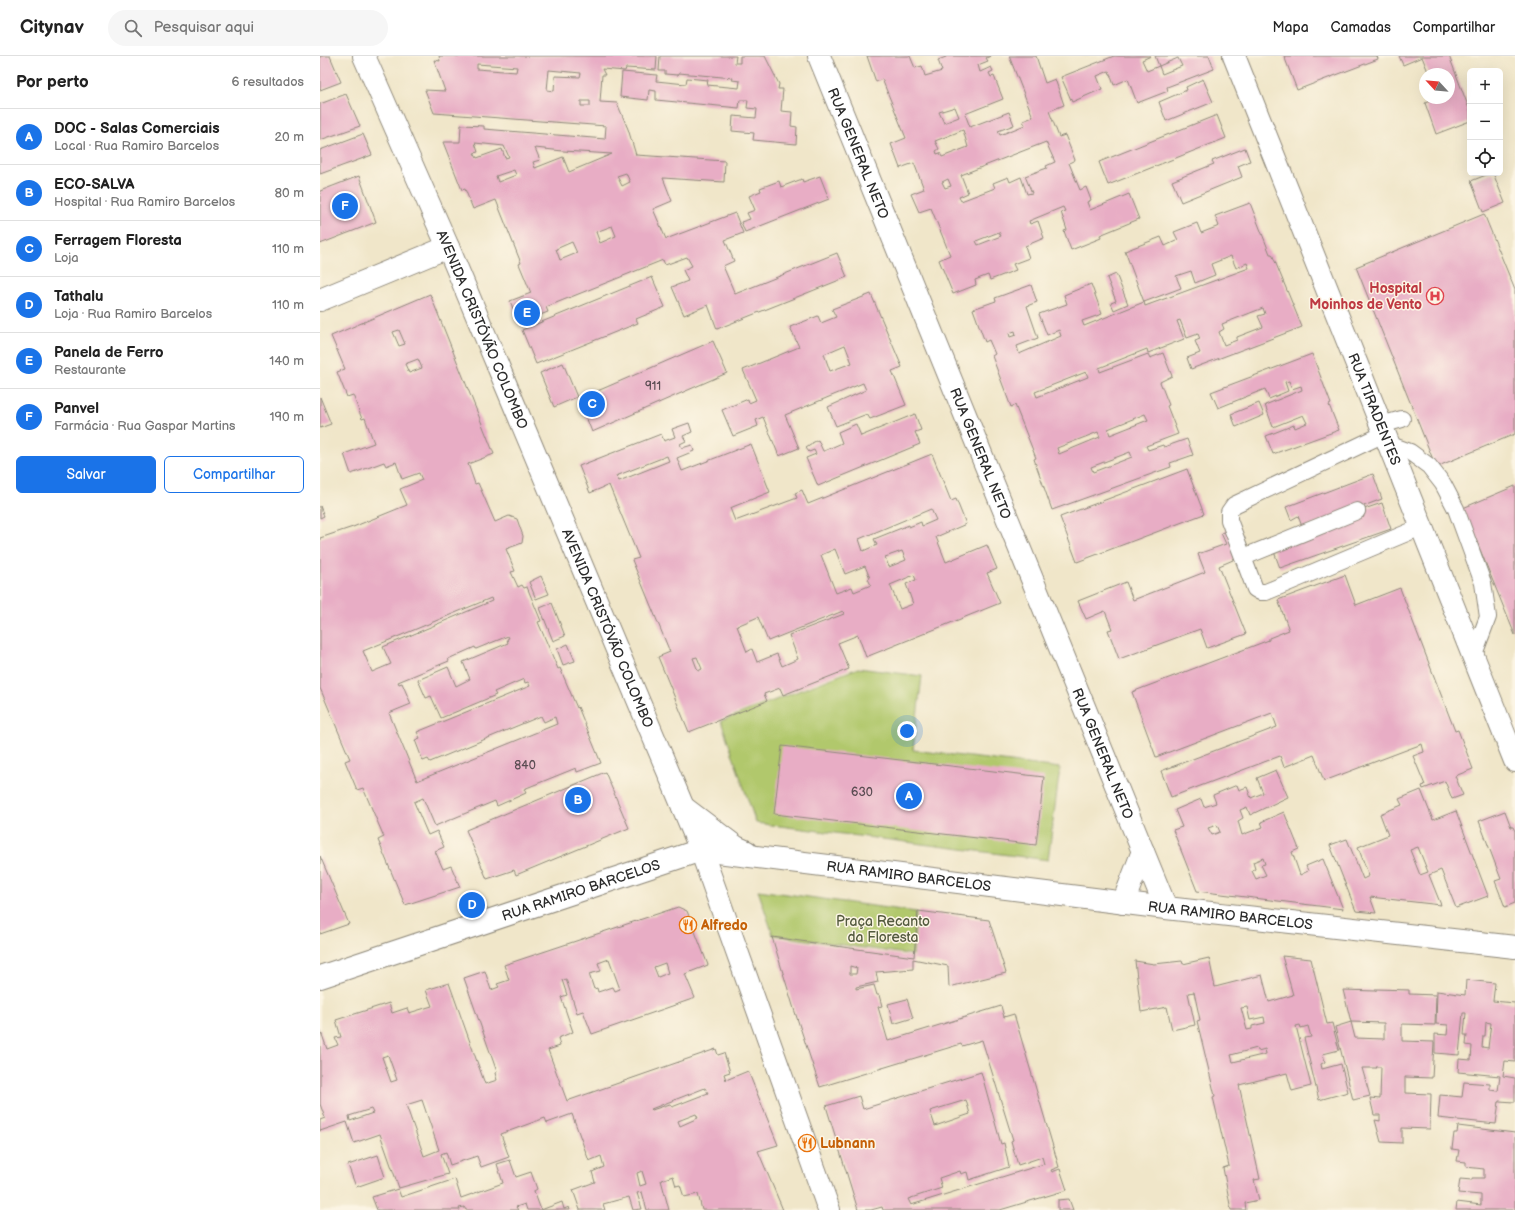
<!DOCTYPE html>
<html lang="pt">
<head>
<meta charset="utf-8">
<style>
  :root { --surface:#fff; --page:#f6f6f6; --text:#222; --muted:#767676; --line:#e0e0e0; --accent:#1a73e8 }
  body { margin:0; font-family:"Balsamiq Sans",sans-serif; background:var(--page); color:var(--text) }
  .controls { position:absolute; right:12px; top:12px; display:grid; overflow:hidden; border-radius:6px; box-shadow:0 4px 16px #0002 }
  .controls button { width:36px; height:36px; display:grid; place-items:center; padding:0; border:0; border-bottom:1px solid var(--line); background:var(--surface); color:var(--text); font:20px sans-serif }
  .compass { position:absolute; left:1099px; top:12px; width:36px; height:36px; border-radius:50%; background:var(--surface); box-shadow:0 4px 16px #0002; rotate:296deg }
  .you { position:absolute; left:587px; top:675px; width:14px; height:14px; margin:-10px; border:3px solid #fff; border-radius:50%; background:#1a73e8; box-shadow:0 0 0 6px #1a73e833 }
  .badge { display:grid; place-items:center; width:26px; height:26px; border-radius:50%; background:var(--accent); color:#fff; font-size:13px; font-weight:700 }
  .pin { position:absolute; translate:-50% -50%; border:2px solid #fff; box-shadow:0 1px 4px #0006 }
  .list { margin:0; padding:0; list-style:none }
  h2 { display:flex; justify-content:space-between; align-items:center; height:52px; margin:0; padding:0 16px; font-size:17px }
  h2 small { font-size:13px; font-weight:400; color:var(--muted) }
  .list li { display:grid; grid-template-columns:26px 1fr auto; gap:12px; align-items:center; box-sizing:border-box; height:56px; padding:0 16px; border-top:1px solid var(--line) }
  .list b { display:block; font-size:15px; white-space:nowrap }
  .list p { margin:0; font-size:13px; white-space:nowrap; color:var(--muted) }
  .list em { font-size:13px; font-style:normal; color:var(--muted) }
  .actions { display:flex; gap:8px; padding:12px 16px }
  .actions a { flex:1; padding:9px 0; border:1px solid var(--accent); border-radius:6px; text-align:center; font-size:14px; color:var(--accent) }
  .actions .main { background:var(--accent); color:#fff }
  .icon { flex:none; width:22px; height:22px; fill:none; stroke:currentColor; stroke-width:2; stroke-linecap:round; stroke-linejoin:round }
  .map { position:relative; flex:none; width:1195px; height:1154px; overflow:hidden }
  header { display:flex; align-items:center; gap:24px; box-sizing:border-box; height:56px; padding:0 20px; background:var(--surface); border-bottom:1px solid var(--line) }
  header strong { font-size:19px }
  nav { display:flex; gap:22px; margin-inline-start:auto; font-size:14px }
  .search { width:280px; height:36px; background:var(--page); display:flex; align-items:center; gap:10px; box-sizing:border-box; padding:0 14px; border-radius:22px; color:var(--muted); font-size:15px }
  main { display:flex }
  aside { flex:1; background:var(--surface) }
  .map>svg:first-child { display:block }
  .green { fill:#b1c86c; stroke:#6e7a4c }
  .building { fill:#e8adc5; fill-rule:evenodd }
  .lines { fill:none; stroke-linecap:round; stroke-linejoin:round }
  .lane-casing { stroke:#8e887a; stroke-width:18 }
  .street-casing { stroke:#8e887a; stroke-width:24 }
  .secondary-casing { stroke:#8e887a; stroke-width:24 }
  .lane { stroke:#fff; stroke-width:16 }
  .street { stroke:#fff; stroke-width:22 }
  .secondary { stroke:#fff; stroke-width:22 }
  .labels { text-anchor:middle; stroke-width:3; stroke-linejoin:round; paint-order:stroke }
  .number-label { font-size:12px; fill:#5a4c52 }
  .street-label { font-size:14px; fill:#2b2b2b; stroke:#fcf5e5 }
  .health-label { font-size:14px; font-weight:bold; fill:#be3a42; stroke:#fcf5e5; text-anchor:end }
  .park-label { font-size:14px; fill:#535a3e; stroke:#fcf5e5 }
  .food-label { font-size:14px; font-weight:bold; fill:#c56008; stroke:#fcf5e5; text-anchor:start }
</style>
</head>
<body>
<header>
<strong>Citynav</strong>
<div class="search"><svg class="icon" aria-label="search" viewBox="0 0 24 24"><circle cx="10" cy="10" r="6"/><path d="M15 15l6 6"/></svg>Pesquisar aqui</div>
<nav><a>Mapa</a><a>Camadas</a><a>Compartilhar</a></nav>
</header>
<main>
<aside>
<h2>Por perto<small>6 resultados</small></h2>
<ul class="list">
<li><span class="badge">A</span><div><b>DOC - Salas Comerciais</b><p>Local · Rua Ramiro Barcelos</p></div><em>20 m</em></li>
<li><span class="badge">B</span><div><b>ECO-SALVA</b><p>Hospital · Rua Ramiro Barcelos</p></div><em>80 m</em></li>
<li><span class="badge">C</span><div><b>Ferragem Floresta</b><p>Loja</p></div><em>110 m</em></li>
<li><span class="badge">D</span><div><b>Tathalu</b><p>Loja · Rua Ramiro Barcelos</p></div><em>110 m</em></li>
<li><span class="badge">E</span><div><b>Panela de Ferro</b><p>Restaurante</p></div><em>140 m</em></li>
<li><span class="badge">F</span><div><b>Panvel</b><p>Farmácia · Rua Gaspar Martins</p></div><em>190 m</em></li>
</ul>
<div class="actions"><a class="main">Salvar</a><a>Compartilhar</a></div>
</aside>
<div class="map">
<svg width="1195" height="1154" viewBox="0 0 1195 1154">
  <rect width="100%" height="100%" fill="#fcf5e5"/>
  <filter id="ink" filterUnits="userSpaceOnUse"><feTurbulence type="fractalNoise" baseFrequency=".025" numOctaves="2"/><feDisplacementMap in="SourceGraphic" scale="8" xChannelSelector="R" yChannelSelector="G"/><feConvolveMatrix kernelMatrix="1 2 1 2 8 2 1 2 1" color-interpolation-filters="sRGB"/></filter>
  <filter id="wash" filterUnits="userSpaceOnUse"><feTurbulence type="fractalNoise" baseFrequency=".012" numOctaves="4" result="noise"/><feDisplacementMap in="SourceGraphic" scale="16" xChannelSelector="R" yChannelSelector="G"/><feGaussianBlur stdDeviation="0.9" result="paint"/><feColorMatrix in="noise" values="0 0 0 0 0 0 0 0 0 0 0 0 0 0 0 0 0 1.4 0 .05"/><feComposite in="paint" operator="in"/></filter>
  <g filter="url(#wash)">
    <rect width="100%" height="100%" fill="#f0e6c9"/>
    <g class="green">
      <polygon points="538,612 602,620 593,694 740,712 728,804 436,767 401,665"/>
      <polygon points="438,834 596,856 593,899 453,879"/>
    </g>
    <g id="blocks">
      <g class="building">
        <polygon points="0,0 10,0 21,26 0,34"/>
        <path d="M119,0H337L336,14L306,12L305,15L282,13L285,19H282L280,46L297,47L308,73L316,99L405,105L404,126L343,122L352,145L333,153L346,183L415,157L423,177L405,184L414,205L403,210L415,238L517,197L527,221L397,273L388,249L364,259L352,231L368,225L363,214L372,210L367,201L345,209L343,204L226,251L228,256L199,267L190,245L211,237L199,208L201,207L176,144L153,153L145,133L142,134L123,86H140L141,69L164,70V73L285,83L286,70L114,57L105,34L125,35L114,4L120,5ZM157,8L197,11L196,16L157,13ZM229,14L261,17L260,21L235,20L234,35L227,34ZM261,45H270V50H261ZM155,87L184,90L189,101L185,102L182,93L157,102L154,97L158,96ZM215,92L243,95L292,98L249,116L243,101L215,112L213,106L220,104ZM194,114L196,119L178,126L176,120ZM306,117L310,126L302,130L297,120ZM292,170L296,180L280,187L276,176ZM252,186L257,197L240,204L236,193Z"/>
        <polygon points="340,0 416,0 415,7 420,7 420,0 445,0 459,28 458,33 463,33 461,55 472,56 471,70 477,71 476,88 433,84 434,77 412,75 413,60 436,62 437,53 427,52 428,44 420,44 419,52 336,44 336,35 329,34 328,44 300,41 302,16 337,19 336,25 366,28 367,22 388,24 387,29 419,32 420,25 412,24 413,22 359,17 358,19 345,18 345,15 339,15"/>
        <path d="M547,0H590L595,12L602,10L605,20L622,15L618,4L626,1V0H671L666,2L668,5L658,9L660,16L671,11L673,15L669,17L671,21L674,20L683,43L645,58L650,71L689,56L694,69L678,75L680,79L705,69L703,65L713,61L689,0H716L725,27L735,23L744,49L729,55L739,81L745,79L755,104L749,107L760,134L766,131L771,144L767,146L770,154L809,138L819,163L780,179L781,182L751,194L744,175L747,174L741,156L745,155L743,151L709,165L710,168L718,165L724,182L705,190L709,202L693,208L696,214L670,224L668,219L655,224L656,229L633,238L619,204L630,199L611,152L599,156L591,138L604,133L594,107L580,112L571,88L586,82L562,23L556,26ZM635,51L639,61L624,67L619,56ZM643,74L648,91L622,101L620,97L617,98L616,95L619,93L615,85ZM726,86L735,106L726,110L727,112L705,120L712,137L707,138L701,121L690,126L688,121L673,127L675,132L641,145L639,141L648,137L641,119ZM628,123L631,130L625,132L622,126ZM679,176L681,180L658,189L656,185Z"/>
        <polygon points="794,0 831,0 822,4 827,15 839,10 842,18 862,10 858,2 839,10 835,0 889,0 894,13 847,31 848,35 817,47 808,23 794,29 789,15 777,20 782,33 752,46 741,21"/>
        <polygon points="964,0 1057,0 1058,3 977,34"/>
        <polygon points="1079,0 1129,0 1150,55 1150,65 1116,78 1105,47 1117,42 1129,42 1129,18 1109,18 1102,1 1083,9"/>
        <polygon points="883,23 893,46 846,65 839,46 867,34 866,31"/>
        <polygon points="26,38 40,70 0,84 0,48"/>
        <polygon points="897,59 906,82 788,129 779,106"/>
        <polygon points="43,78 52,99 0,118 0,94"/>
        <polygon points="925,92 930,105 918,110 922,121 861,146 852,125 894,108 892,105"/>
        <polygon points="1171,117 1173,117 1185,147 1163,156 1151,125"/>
        <polygon points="39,120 56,166 0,188 0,135"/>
        <polygon points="500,120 509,143 425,176 421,166 430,163 427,157 435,154 429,140 441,135 440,132 459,125 461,131 482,123 483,126"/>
        <path d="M930,147L950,198H952L982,271L871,313L867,302L880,297L875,285L880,283L878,278L867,282L860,264L857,265L864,283L828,297L827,293L779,312L780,316L828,298L830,302L843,297L852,320L840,326L849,349L847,350L858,378L826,390L828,394L843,389L844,391L867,383L873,399L850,407L851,411L732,454L714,403L716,402L695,349L691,351L672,300L675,298L669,284L665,286L653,253L676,245L675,242L711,229L717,246L707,250L718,282L697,290L699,298L741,280L739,274L727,279L719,258L747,248L744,239L771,228L782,258L762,265L764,270L824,246L825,250L929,212L927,207L916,212L911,200L891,208L895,219L875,227L871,215L856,220L861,232L824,246L805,195L841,181L845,190L858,184L854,176L877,167L881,177L899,170L895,160ZM943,252L945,258L938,260L943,271L917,281V284L904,289L899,276L904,273L902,268ZM695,275L696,279L690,281L689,277ZM766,316L768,321L717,341L715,336ZM825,358L828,364L790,379L788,373ZM778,376L780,381L739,398L737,392ZM810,396L812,401L773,416L771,411Z"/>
        <polygon points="1164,158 1195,234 1195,378 1116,411 1036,211"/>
        <polygon points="796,218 808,248 794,254 791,247 796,245 787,222"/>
        <polygon points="332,221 345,251 316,263 318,267 216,308 202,274"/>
        <path d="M110,238L174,398L148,408L155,428L158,427L175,466L189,460L197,463L203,480L202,487L186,493L195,515L191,516L198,531L202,529L204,532L207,531L221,565L218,566L238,613L240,612L257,652L258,651L281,707L257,716L256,712L204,733L206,737L177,750L175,745L115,770L103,742L94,746L108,779L117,775L124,791L115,795L123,813L131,810L140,831L85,849L58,784L64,781L43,732L37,734L25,705L30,703L0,632V482L33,471L87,449L80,433L102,424L99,417L82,423L76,406L66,410L64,406L31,418L24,398L54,387L45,362L42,363L33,339L27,341L17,316L25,313L11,280ZM79,274L85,288L79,290L73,276ZM98,303L102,312L89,317L85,308ZM171,542L172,545L63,591L71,608L52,616L43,595ZM188,580L189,582L187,583L188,587L143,606L150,623L136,630L128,611L98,624L106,642L111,640L121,662L176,639L174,636L204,623L205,627L208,626L210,630L97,676L100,682L95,684L103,705L108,703L110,706L221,660L224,666L235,661L237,668L97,725L69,657L91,648L82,627L79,628L78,626L129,605L128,603L155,591L156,593Z"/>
        <path d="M551,238L582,311L572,315L586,349L550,363L547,358L516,370L508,351L546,334L543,327L465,359L479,392L459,400L443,361L436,364L438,370L413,380L402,354L428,343L429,347L436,344L423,314L479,291L470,271L498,260L501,267L516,261L512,253ZM525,289L532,307L510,315L504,298Z"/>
        <polygon points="393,285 407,317 272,376 259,343"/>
        <polygon points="992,298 1011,348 1009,349 1019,374 953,398 946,380 974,369 975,372 987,367 983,359 953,371 945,349 982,334 981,330 972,333 969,325 965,326 968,335 949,343 945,333 898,352 891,336"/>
        <polygon points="243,307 257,341 234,351 220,317"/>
        <polygon points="0,341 11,368 0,372"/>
        <polygon points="939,347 944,359 916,371 911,358"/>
        <polygon points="595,358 601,374 595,376 600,388 498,430 486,402 496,398 494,394 489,396 486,392 492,388 492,387 498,384 503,395 504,395 522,387 518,376 536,368 541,380"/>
        <path d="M369,367L372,376L363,380L366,385L360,388L362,392L372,389L374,395L357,402L362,415L431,388L450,436L410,452L415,465L477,442L475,437L482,434L488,448L612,398L631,445L636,443L646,468L616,481L626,506L667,489L677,513L667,517L680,547L546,601L538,579L518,587L529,613L463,639L460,632L444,638L447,645L369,676L338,601L350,596L312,504L319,502L289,429L270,437L259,410L341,378L344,385L355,381L352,373ZM347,400L349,405L299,425L296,420ZM611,453L616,464L602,470L601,466L589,471V469L554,483L557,489L543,495L539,483ZM515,493L525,518L545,510L550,522L548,523L551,529L534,536L532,531L516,537L501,499ZM582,495L586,504L569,511L565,501ZM594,519L596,524L586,528L593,548L580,553L570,529ZM523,555L524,558L469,579L478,603L462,610L457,598L437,606L432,593L427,596L417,570L438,561L448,585ZM377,601L382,613L378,615L373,602Z"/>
        <polygon points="867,413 884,458 757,506 740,461"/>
        <polygon points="1053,418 1062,443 983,473 978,460 971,464 966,451"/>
        <polygon points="1195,430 1195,579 1143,452"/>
        <polygon points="1062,447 1071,473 960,512 953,493 1044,461 1041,454"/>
        <polygon points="0,450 4,460 0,462"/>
        <polygon points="910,473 920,499 913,503 913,504 899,510 926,578 887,592 880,573 799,603 788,574 792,573 785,555 766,563 758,545 806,526 813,544 885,516 878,498 906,488 901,477"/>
        <polygon points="1025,519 1036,549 1080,532 1135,675 1138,674 1153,713 1135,720 1143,739 1132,743 1125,725 1103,733 1102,730 1105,729 1093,700 1104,696 1102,688 1004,725 994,699 964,711 960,700 851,741 841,715 957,671 952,657 836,701 812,636 949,584 949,582 969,574 958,544"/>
        <polygon points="221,520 229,538 216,543 209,526"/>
        <polygon points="232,547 245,580 233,585 220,552"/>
        <polygon points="248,588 255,605 243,609 237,593"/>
        <polygon points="462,690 724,721 716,789 454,758"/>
        <path d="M956,714L968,741L930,759L927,751L920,754L923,762L918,765L922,779L943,771L941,766L964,756L979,793L972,796L980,819L988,815L986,810L1003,803L1023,853L877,835L853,774L862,771L855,754L881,743L884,751L896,747L893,739L917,729L919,734L927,731L931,742L943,737L937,722ZM897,769L900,776L892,779L888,772ZM943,802L945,808L941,809L946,819L936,823L932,815L935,813L933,806Z"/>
        <polygon points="285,716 309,772 196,819 194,814 167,823 146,774"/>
        <path d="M1101,734L1113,764L1136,755L1168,840L1136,852L1121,814L1109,819L1121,849L1050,841L1056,857L1036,855L1010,789L1027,783L1043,823L1049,820L1038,791L1068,779L1060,758L1082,749L1079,743ZM1098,791L1108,816L1100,819L1090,794Z"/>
        <polygon points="1185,755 1191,771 1193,771 1195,775 1195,847 1185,851 1175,825 1181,823 1159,765"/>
        <polygon points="0,800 29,868 0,878"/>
        <path d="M358,851L367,855L388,909L365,918L375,942L272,978L263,955L257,957L246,923L242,924L247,939L241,941L253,976L238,982L240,990L228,994L247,1045L396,993L398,999L404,997L410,1016L404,1018L406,1024L428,1015L458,1089L438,1095L463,1154H382L378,1138L364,1141L360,1129L356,1130L353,1120L341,1124L349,1154H327L322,1136L317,1137L322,1153L313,1154L309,1141L283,1148L285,1154H260L253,1134L275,1126L272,1116L284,1111L281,1100L269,1105L252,1058L227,1067L225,1062L181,1078L189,1101L161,1111L157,1100L130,1109L126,1096L121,1098L128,1118L79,1132L60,1078L34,1087L27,1066L0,1075V1064L5,1062L0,1048V973L7,993L18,989L15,982L21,981L16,964L69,947L72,957L87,952L89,957L112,950L106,934L129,927L165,1028L177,1024L175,1017L177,1016L144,922L165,915L171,934L179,931L177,928L189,924L184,909ZM289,903L300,933L295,935L293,931L278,936L277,932L274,933L269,918L281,915L278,907ZM345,907L348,917L338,921L334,911ZM68,999L77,1024L71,1026L62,1001ZM385,1032L388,1037L352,1051L350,1048L332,1054L331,1053ZM102,1044L119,1094L104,1100L86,1049ZM51,1053L53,1057L30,1065L29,1060ZM376,1058L378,1062L360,1070L358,1065ZM322,1115L326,1128L320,1130L317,1117Z"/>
        <path d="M598,855L669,864L686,917L629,931L628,910L593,903V913L556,916L558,926L536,931V933L554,929L557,939H559L562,950L558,951L568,985L681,950L684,961L694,958L739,1111L731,1114L732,1116L740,1113L747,1134L680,1154H563L562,1151L551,1154H538L506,1050L539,1040L543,1053L661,1016L681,1088L684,1087L689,1111L649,1124L647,1116L641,1118L640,1115L619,1122L622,1132L588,1143L591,1149L724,1108L722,1101L698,1109L691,1085L693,1084L662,984L642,990L641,988L500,1031L474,953L452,881L594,901ZM530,910L537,912L536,918H530ZM646,1044L650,1058L615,1070L610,1055Z"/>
        <path d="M962,900L991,903L1007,968L1012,967L1019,994L1003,998L1005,1006L1001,1008L1002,1013L1021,1008L1028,1036L999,1044L984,982L991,981L988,970L981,972L980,969L976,970L991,1030L972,1035L967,1017L919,1029L940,1123L934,1124L939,1144L925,1147L926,1154H911L903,1112L909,1110L893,1041L895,1040L877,965L880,964L874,936L868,937L875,969L852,974L847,951L821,956L815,905L834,908L862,905L863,908L889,902L895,931L942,919L949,946L973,939ZM927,951L930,964L944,961L945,967L932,970V973L927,974L921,952ZM937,992L938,995L945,993L946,998L913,1006L911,999Z"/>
        <path d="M1146,924L1175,927L1173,945L1195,947V1006L1185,1005L1183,1020L1195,1022V1046L1179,1045L1176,1068L1118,1062L1120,1039L1142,1041L1144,1026L1170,1028V1034L1178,1035L1180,1020L1138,1016L1139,1003L1151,1004L1152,990L1146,989L1147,979H1144L1146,957H1143L1139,999L1115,997V978L1127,979L1128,969L1116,968L1117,935L1145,939ZM1166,966L1171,967L1168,992L1162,991L1163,980H1165Z"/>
        <polygon points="1056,933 1089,934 1089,938 1116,939 1115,969 1082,968 1082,985 1114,986 1112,1022 1085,1021 1085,1037 1111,1038 1110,1073 1082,1072 1082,1087 1061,1086 1055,1064 1060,1065 1060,1059 1054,1059 1050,1042 1060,1043 1061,1011 1056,1011 1057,1012 1042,1012 1050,1040 1033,1044 1015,971 1031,966 1035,982 1064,983 1064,967 1031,966 1023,934 1056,935"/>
        <polygon points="587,943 593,962 573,968 568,948"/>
        <polygon points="1138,1070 1195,1077 1195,1154 1136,1154 1137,1146 1161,1149 1161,1139 1138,1137 1140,1123 1152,1124 1152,1122 1164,1122 1164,1113 1146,1111 1146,1106 1137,1105 1139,1094 1132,1093 1134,1077 1137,1077"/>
        <polygon points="58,1099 65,1121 36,1131 28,1109"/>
        <polygon points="190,1104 196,1121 211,1116 217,1133 214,1135 221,1154 242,1146 244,1153 249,1151 250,1154 207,1154 205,1148 196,1151 198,1154 146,1154 144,1151 139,1152 140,1154 57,1154 52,1141 78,1133 81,1141 135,1123 141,1142 183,1127 177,1108"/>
        <polygon points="749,1143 753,1154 738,1154 738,1144"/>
      </g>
    </g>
  </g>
  <g filter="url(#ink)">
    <use href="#blocks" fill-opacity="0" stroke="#8e887a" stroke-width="1"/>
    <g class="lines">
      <defs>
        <g id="lane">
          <polyline points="1061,369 1082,363"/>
          <polyline points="1064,378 914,449 909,456 909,464 935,533 940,536 946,536 1101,471"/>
          <polyline points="1068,388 1090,396 1109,410 1123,428 1136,453 1163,527 1168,561 1153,601"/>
          <polyline points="924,501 1037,455"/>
        </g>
        <g id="street">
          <path id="s1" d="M914,0L1195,705"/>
        </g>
        <g id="secondary">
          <path id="s2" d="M44,0L128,191L381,794L509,1154"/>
          <path id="s3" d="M499,0L846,852"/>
          <polyline points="0,244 128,191"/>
          <polyline points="363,751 416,791 427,796"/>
          <polyline points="803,847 823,795"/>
          <path id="s4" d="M0,921L381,794L846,852L1195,891"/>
        </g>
      </defs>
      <use href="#lane" class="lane-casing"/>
      <use href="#street" class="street-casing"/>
      <use href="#secondary" class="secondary-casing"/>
      <use href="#lane" class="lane"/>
      <use href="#street" class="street"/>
      <use href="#secondary" class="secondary"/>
    </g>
  </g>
  <defs>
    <symbol id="hospital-ring" viewBox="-11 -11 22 22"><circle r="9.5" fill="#fcf5e5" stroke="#e0444e" stroke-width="1.5"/><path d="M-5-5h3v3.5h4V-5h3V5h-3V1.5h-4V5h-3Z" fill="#e0444e"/></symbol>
    <symbol id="restaurant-ring" viewBox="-11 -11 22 22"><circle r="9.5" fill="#fcf5e5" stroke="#e8710a" stroke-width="1.5"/><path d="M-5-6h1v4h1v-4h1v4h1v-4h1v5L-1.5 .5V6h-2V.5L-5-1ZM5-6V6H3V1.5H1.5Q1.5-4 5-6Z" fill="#e8710a"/></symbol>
  </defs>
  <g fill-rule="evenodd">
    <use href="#hospital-ring" x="1105" y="230" width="20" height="20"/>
    <use href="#restaurant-ring" x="358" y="859" width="20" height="20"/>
    <use href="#restaurant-ring" x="477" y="1077" width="20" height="20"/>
  </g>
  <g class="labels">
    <g class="number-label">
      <text x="333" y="334">911</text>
      <text x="205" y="713">840</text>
      <text x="542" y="740">630</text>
    </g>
    <g class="street-label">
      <text dy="5" stroke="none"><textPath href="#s3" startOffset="105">RUA GENERAL NETO</textPath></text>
      <text dy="5" stroke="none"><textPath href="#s2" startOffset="298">AVENIDA CRISTÓVÃO COLOMBO</textPath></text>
      <text dy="5" stroke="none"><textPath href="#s1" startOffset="380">RUA TIRADENTES</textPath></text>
      <text dy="5" stroke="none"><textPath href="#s3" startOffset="429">RUA GENERAL NETO</textPath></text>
      <text dy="5" stroke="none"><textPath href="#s2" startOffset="622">AVENIDA CRISTÓVÃO COLOMBO</textPath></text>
      <text dy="5" stroke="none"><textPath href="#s3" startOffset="753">RUA GENERAL NETO</textPath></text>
      <text dy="5" stroke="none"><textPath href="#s4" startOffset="611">RUA RAMIRO BARCELOS</textPath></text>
      <text dy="5" stroke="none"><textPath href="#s4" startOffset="275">RUA RAMIRO BARCELOS</textPath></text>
      <text dy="5" stroke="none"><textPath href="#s4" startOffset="935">RUA RAMIRO BARCELOS</textPath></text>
    </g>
    <g class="health-label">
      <text x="1102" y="237">Hospital<tspan x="1102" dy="16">Moinhos de Vento</tspan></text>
    </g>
    <g class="park-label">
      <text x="563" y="870">Praça Recanto<tspan x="563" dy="16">da Floresta</tspan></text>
    </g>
    <g class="food-label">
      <text x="381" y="874">Alfredo</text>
      <text x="500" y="1092">Lubnann</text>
    </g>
  </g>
</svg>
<div class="controls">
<button>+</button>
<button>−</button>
<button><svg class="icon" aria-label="locate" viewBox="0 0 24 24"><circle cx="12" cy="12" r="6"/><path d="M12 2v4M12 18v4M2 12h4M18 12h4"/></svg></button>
</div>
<svg class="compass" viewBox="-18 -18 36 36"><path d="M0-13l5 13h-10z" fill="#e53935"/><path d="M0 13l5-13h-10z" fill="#767676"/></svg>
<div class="you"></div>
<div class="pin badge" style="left:589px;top:740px">A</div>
<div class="pin badge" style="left:258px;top:744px">B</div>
<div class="pin badge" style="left:272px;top:348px">C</div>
<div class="pin badge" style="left:152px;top:849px">D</div>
<div class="pin badge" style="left:207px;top:257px">E</div>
<div class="pin badge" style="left:25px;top:150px">F</div>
</div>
</main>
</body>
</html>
